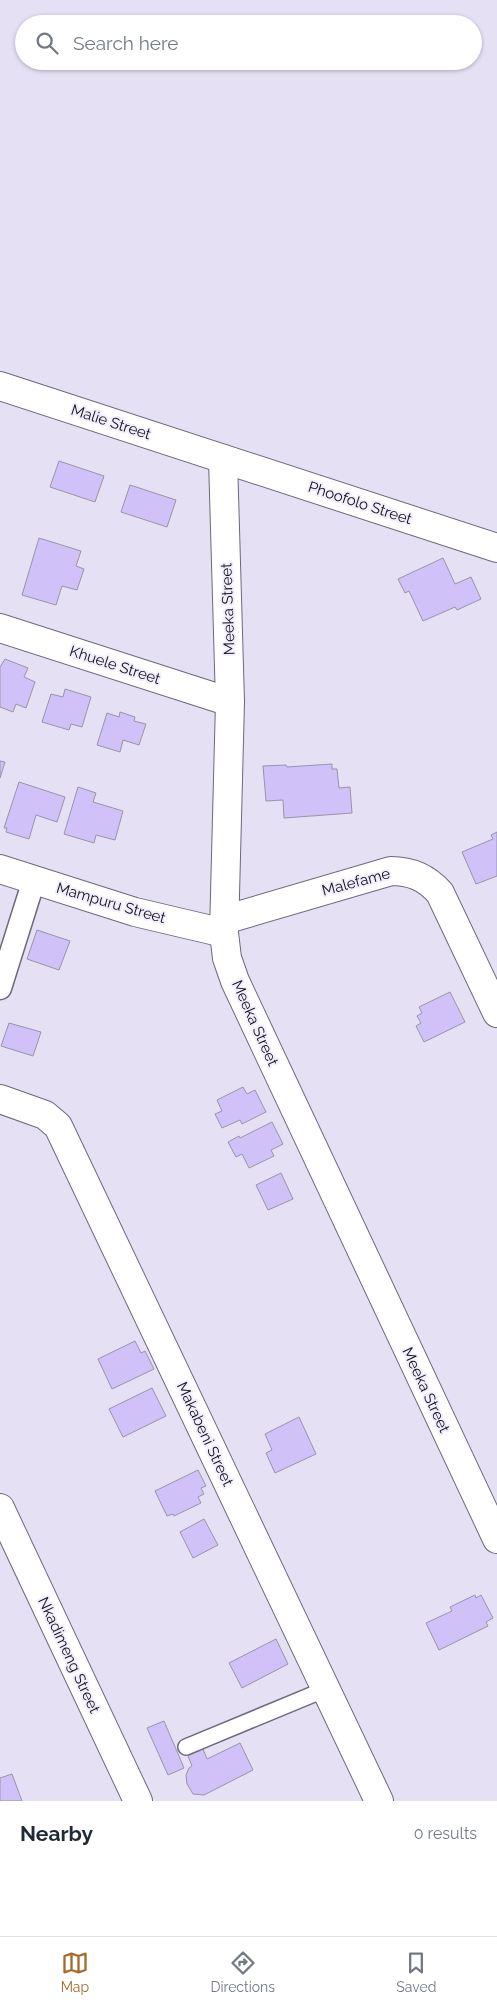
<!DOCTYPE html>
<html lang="en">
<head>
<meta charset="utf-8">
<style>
  :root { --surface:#fff; --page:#f6f6f7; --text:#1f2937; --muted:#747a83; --line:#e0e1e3; --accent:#a66b2c }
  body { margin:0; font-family:Raleway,sans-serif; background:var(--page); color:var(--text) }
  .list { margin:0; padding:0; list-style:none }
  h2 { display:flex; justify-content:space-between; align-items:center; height:65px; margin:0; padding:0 20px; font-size:21px }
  h2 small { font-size:16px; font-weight:400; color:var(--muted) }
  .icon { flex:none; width:28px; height:28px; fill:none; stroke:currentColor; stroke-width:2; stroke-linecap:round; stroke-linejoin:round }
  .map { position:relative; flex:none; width:497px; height:1801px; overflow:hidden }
  .search { position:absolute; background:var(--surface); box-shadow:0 1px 4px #0004; left:15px; right:15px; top:15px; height:55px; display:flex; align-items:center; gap:12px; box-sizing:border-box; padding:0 18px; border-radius:28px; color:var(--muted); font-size:19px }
  .sheet { height:135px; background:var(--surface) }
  nav { display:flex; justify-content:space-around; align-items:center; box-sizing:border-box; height:70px; border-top:1px solid var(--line); background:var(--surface); font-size:14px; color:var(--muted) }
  nav a { display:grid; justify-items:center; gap:2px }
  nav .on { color:var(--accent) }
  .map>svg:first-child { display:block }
  .building { fill:#d1c1f9; stroke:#9994a7 }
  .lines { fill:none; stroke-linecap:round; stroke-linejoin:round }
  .service-casing { stroke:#6e687b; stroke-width:18 }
  .pedestrian-casing { stroke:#6e687b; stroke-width:25 }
  .minor-casing { stroke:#6e687b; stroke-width:30 }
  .service { stroke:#fff; stroke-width:15 }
  .pedestrian { stroke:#fff; stroke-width:22 }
  .minor { stroke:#fff; stroke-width:28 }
  .labels { text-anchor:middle; stroke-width:4; stroke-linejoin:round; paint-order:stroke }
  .street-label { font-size:15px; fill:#131118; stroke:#f2eefe }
</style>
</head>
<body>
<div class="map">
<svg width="497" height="1801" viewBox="0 0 497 1801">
  <rect width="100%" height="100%" fill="#e5e0f4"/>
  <g class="building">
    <polygon points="59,461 104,476 95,502 50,487"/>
    <polygon points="130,485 176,500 167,527 121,512"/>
    <polygon points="39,538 81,551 76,566 84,569 77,590 62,586 56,605 22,595"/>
    <polygon points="443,558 455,584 471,577 481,599 457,610 455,607 423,621 409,591 405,593 398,579"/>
    <polygon points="5,659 28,668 24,677 35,682 26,708 16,704 13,712 0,707 0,667"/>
    <polygon points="65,689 91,697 82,727 71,724 69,730 42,722 51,694 63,697"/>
    <polygon points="120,712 135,717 134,721 146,724 139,745 123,740 120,752 97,745 107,713 119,717"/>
    <polygon points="0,761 5,762 0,778"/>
    <polygon points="332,764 332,769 337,769 339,788 350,787 352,813 284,818 283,800 266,801 263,766 286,765 287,767"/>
    <polygon points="19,782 65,797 57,822 36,815 29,839 6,832 7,828 4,828"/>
    <polygon points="78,787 96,793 93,802 123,811 115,840 96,835 94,843 64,834"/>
    <polygon points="497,832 497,876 476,884 462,852 493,839 491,835"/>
    <polygon points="37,930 70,941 59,970 27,959"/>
    <polygon points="450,992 465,1022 424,1042 416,1026 421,1023 417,1016 422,1013 419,1007"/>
    <polygon points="9,1023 41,1032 33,1056 1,1046"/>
    <polygon points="243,1087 247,1094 255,1090 266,1112 242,1124 240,1120 222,1128 215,1114 222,1111 217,1100"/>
    <polygon points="272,1122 283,1144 271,1150 274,1156 249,1168 242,1154 236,1157 228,1142 239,1136 240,1138"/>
    <polygon points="281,1173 293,1199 268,1210 256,1185"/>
    <polygon points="135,1341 141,1353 145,1351 154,1369 112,1389 98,1359"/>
    <polygon points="152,1388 166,1416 123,1437 109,1409"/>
    <polygon points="299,1417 316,1454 275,1473 266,1453 272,1450 265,1434"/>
    <polygon points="198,1470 206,1486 201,1488 204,1494 198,1497 201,1503 174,1516 173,1514 167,1516 155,1491"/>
    <polygon points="204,1519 218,1545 193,1558 180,1532"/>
    <polygon points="475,1595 476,1598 481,1595 493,1618 486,1622 488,1626 439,1650 426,1623 452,1611 450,1607"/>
    <polygon points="276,1639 288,1664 242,1688 229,1663"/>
    <polygon points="164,1721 184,1768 168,1775 147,1728"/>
    <polygon points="240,1743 253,1770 204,1795 193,1794 187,1784 186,1775 189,1768 192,1766 188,1756 203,1749 207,1759"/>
    <polygon points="12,1774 22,1801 0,1801 0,1778"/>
  </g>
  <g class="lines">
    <defs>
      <polyline id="service" points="186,1747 326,1689"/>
      <polyline id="pedestrian" points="0,988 34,880"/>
      <g id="minor">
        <polyline points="0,386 497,548"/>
        <polyline points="223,459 230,702 224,933 227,958 235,981 497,1539"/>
        <polyline points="0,628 230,702"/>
        <polyline points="0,869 135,912 224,933"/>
        <path d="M224,920L391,871C411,871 426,877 440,893L497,1013"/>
        <polyline points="0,1099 45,1115 58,1126 379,1801"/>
        <polyline points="0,1508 138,1801"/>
      </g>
    </defs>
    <use href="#service" class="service-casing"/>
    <use href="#pedestrian" class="pedestrian-casing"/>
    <use href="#minor" class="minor-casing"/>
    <use href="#service" class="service"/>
    <use href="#pedestrian" class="pedestrian"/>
    <use href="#minor" class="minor"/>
  </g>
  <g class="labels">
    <g class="street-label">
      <text transform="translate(111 422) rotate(18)" y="5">Malie Street</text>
      <text transform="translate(360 503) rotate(18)" y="5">Phoofolo Street</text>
      <text transform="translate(228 609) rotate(-92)" y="5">Meeka Street</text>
      <text transform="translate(115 665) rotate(18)" y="5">Khuele Street</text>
      <text transform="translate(356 882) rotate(-15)" y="5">Malefame</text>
      <text transform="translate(111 903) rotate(16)" y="5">Mampuru Street</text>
      <text transform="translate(255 1023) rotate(66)" y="5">Meeka Street</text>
      <text transform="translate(426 1390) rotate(65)" y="5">Meeka Street</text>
      <text transform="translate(205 1434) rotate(65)" y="5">Makabeni Street</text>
      <text transform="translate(69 1655) rotate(65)" y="5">Nkadimeng Street</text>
    </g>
  </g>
</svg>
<div class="search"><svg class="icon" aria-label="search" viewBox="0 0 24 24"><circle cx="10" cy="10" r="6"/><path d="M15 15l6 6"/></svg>Search here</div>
</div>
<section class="sheet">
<h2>Nearby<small>0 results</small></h2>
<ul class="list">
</ul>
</section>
<nav>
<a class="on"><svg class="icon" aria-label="map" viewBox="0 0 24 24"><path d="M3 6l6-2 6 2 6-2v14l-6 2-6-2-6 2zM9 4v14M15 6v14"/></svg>Map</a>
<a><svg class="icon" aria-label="directions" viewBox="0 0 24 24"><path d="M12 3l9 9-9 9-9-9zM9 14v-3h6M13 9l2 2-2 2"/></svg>Directions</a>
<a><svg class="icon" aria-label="saved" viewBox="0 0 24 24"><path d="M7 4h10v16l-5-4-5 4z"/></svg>Saved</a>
</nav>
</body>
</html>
